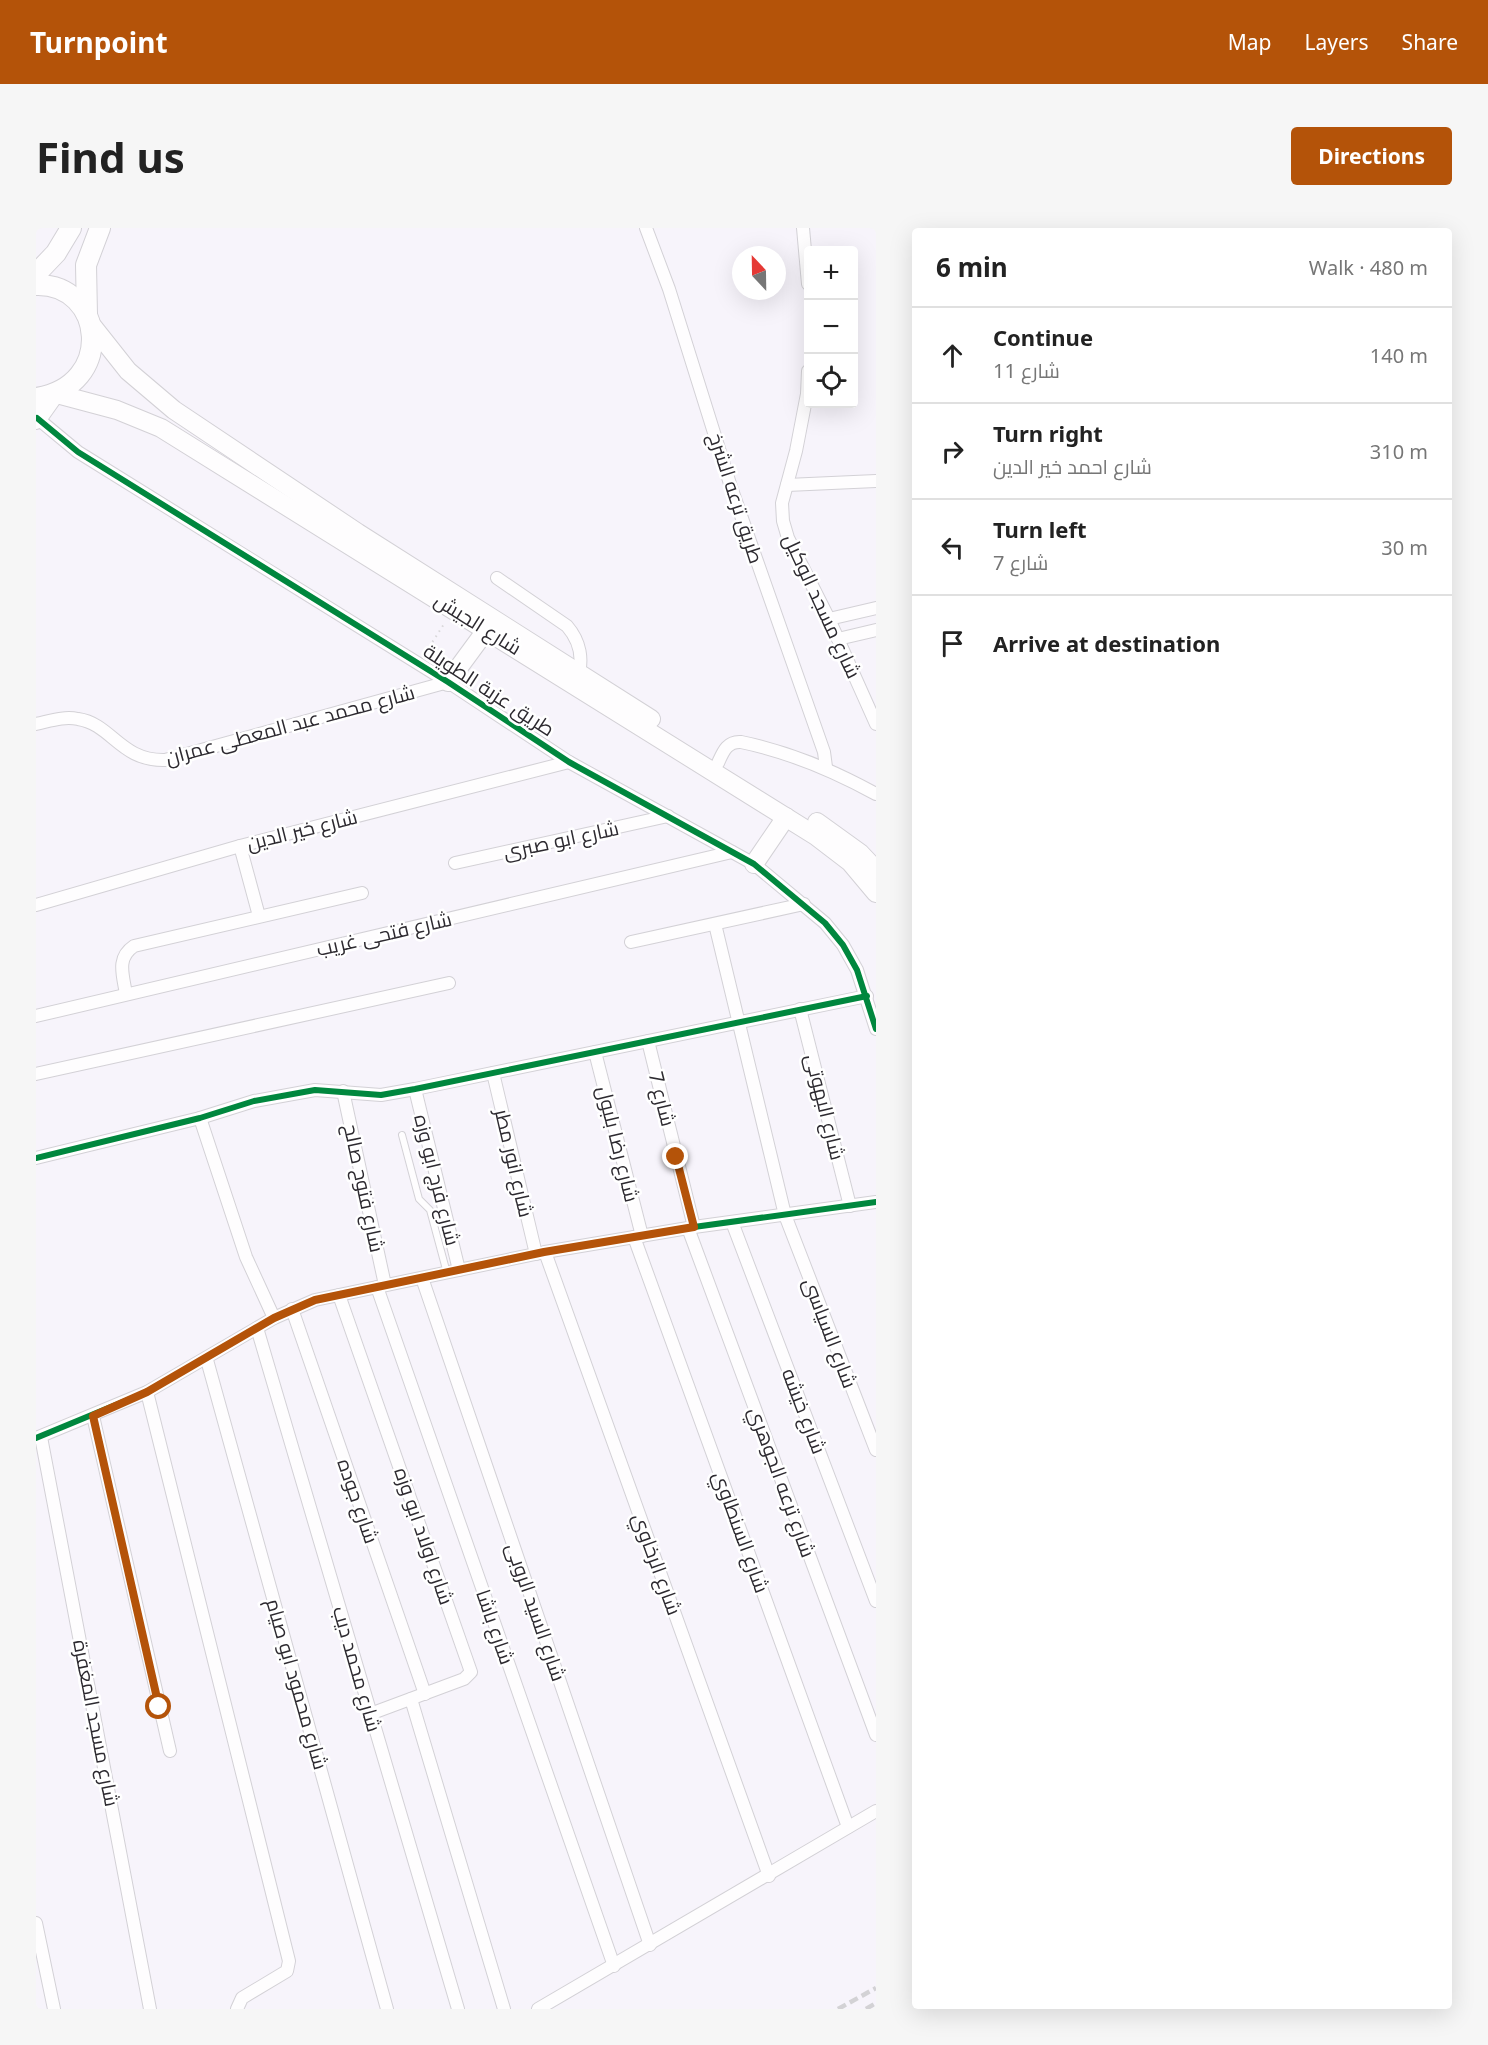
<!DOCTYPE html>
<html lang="en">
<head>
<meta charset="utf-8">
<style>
  :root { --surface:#fff; --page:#f6f6f6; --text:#222; --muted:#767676; --line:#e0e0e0; --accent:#b45309 }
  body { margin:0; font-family:"Noto Sans",Cairo,sans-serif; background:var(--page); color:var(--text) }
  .controls { position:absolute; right:18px; top:18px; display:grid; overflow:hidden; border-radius:6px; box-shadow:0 6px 24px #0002 }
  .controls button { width:54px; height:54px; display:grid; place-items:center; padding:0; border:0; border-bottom:2px solid var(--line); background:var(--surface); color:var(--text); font:30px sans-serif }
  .compass { position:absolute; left:696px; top:18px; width:54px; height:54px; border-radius:50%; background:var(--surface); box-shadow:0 6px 24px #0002; rotate:338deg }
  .stop { position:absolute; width:18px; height:18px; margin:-14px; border:4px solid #b45309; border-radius:50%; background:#fff }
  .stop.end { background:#b45309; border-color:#fff; box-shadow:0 2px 6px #0008 }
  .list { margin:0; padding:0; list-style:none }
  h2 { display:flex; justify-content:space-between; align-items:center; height:78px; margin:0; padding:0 24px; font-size:26px }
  h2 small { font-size:20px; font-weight:400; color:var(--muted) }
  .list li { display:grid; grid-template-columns:39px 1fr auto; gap:18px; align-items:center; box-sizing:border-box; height:96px; padding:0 24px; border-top:2px solid var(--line) }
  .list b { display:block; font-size:22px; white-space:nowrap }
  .list p { margin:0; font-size:20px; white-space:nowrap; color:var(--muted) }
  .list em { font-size:20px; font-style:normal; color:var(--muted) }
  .icon { flex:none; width:33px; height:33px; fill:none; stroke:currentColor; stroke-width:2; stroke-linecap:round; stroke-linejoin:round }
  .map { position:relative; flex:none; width:840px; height:1781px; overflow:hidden; border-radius:6px }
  header { display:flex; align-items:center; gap:36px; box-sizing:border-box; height:84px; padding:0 30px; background:var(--accent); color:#fff }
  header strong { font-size:28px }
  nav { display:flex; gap:33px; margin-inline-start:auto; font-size:21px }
  .intro { display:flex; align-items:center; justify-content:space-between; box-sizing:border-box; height:144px; padding:0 36px }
  h1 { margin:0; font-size:42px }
  .button { padding:15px 27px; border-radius:6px; background:var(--accent); color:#fff; font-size:21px; font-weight:700 }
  main { display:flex; gap:36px; padding:0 36px }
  aside { flex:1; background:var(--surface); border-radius:6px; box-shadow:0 6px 24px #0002 }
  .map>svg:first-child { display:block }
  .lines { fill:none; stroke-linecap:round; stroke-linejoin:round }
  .lane-casing { stroke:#d3d1d6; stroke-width:8 }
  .street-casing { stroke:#d3d1d6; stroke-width:14 }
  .secondary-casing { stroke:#d3d1d6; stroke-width:20 }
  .primary-casing { stroke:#d3d1d6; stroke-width:22 }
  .path { stroke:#d8d7d9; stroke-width:2; stroke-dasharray:1.5 4.5; stroke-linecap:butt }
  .lane { stroke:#fefdfe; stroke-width:6 }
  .street { stroke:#fefdfe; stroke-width:12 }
  .secondary { stroke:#fefdfe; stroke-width:18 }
  .primary { stroke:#fefdfe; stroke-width:20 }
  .rail { stroke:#d3d2d5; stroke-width:4.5; stroke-dasharray:9 4.5; stroke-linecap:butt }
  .cycleway-casing { stroke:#fff; stroke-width:10 }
  .cycleway { stroke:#00873e; stroke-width:6 }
  .route { stroke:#b45309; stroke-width:8 }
  .labels { text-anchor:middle; stroke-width:5; stroke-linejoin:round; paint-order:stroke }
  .street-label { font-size:20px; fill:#2d2a30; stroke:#fff }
</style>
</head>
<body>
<header>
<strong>Turnpoint</strong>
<nav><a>Map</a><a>Layers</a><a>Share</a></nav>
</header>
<div class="intro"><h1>Find us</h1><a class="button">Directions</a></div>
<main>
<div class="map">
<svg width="840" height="1781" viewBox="0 0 840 1781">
  <rect width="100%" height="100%" fill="#f7f4fb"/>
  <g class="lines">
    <defs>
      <polyline id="lane" points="366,907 383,971 394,982 411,1045"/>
      <g id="street">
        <polyline points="610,0 633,61 695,259 788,524 790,539"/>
        <polyline points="767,0 772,56"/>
        <polyline points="772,143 771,166 760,223 746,275 747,293 752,310 793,391 840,496"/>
        <polyline points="1,190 42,224 412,454 533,534 718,636 789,695 807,717 821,742 840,801"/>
        <polyline points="751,257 840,253"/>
        <path d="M461,350L531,398C544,413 548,432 541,451"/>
        <polyline points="793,391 840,380"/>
        <polyline points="802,411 840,402"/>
        <path d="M0,496C14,493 28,488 42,491C76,496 84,533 129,532L412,454"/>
        <path d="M682,535C687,524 691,513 705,514C754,524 796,542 840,566"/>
        <polyline points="204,618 223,688"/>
        <polyline points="419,635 632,588"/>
        <polyline points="0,677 204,618 533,534"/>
        <polyline points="679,696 749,987 840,1222"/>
        <polyline points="595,714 768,676"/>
        <path d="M90,766C87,747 80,730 98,718L326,665"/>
        <polyline points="764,781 814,978"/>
        <polyline points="0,788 696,624"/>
        <polyline points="612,813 658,999"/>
        <polyline points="559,824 606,1008"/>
        <polyline points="457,845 500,1026"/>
        <polyline points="0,846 413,755"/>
        <polyline points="379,861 423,1042"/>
        <polyline points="307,863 349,1057"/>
        <polyline points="164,890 210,1029 238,1090"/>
        <polyline points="0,930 164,890 218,873 279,862 345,867 379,861 831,768"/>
        <polyline points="696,994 840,1373"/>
        <polyline points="652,1000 840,1507"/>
        <polyline points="598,1009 812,1599"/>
        <polyline points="509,1024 733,1648"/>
        <polyline points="386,1050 614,1717"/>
        <polyline points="341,1059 578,1738"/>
        <polyline points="303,1067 435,1444 428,1451 334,1486"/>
        <polyline points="256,1081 389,1466"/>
        <polyline points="221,1100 422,1781"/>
        <polyline points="171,1132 351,1781"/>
        <polyline points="111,1164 253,1733 251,1743 206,1770 201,1781"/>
        <polyline points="57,1188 134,1523"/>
        <polyline points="5,1209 114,1781"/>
        <polyline points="0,1210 111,1164 238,1090 279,1072 509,1024 658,999 840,974"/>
        <polyline points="375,1471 468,1781"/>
        <polyline points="0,1695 18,1781"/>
        <polyline points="502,1781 840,1583"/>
      </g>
      <g id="secondary">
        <polyline points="54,95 92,143 138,182 322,305 615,491"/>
        <polyline points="21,166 81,182 125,200 780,608 814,634 840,665"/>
        <polyline points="412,454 451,401"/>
        <polyline points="781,594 824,625 840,642"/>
        <polyline points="718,636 750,589"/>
      </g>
      <g id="primary">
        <polyline points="0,46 20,25 35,0"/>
        <path d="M0,57C69,55 80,158 0,170"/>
        <polyline points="51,87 50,37 64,0"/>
        <polyline points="0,191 17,167"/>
      </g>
    </defs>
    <use href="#lane" class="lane-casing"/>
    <use href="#street" class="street-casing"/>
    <use href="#secondary" class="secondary-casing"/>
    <use href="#primary" class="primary-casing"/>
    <polyline class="path" points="390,424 408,396"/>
    <use href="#lane" class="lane"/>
    <use href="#street" class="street"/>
    <use href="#secondary" class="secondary"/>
    <use href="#primary" class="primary"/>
    <g class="rail">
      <polyline points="802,1781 840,1760"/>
      <polyline points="830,1781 840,1775"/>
    </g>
    <defs>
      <g id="cycleway">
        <polyline points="1,190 42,224 412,454 533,534 718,636 789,695 807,717 821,742 840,801"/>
        <polyline points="0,930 164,890 218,873 279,862 345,867 379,861 831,768"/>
        <polyline points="0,1210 111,1164 238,1090 279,1072 509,1024 658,999 840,974"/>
      </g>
    </defs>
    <use href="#cycleway" class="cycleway-casing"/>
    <use href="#cycleway" class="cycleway"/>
  </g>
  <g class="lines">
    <polyline class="route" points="123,1479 57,1188 111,1164 238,1090 279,1072 508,1024 658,999 640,929"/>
  </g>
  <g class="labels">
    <g class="street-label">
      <text transform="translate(700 270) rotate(72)" y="7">طريق ترعه الشرخ</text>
      <text transform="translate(786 378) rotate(65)" y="7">شارع مسجد الوكيل</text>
      <text transform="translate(442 396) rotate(32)" y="7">شارع الجيش</text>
      <text transform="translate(453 462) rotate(33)" y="7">طريق عزبة الطويلة</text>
      <text transform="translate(254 497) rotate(-15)" y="7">شارع محمد عبد المعطى عمران</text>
      <text transform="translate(266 602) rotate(-14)" y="7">شارع خير الدين</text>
      <text transform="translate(525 612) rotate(-12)" y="7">شارع ابو صبرى</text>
      <text transform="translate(348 706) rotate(-13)" y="7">شارع فتحى غريب</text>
      <text transform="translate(626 871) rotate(76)" y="7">شارع 7</text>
      <text transform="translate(789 879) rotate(76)" y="7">شارع البهوتى</text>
      <text transform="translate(582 916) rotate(76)" y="7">شارع رضا بلبول</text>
      <text transform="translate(478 935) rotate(77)" y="7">شارع انور مطر</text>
      <text transform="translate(401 952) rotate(76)" y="7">شارع فرج ابو وزه</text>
      <text transform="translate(328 960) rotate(78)" y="7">شارع فتوح صالح</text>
      <text transform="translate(794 1105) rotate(69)" y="7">شارع السياسى</text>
      <text transform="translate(768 1183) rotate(69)" y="7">شارع خيشه</text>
      <text transform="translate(746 1254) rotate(70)" y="7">شارع ترعه الجوهري</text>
      <text transform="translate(322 1273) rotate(71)" y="7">شارع جوده</text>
      <text transform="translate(705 1304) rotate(70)" y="7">شارع السنطاوي</text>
      <text transform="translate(388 1308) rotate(71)" y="7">شارع اولاد ابو وزه</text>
      <text transform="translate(621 1336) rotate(70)" y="7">شارع الرخاوي</text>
      <text transform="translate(500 1384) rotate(71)" y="7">شارع السيد الروبى</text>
      <text transform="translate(459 1399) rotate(71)" y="7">شارع باشا</text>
      <text transform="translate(321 1441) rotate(74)" y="7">شارع محمد ديب</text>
      <text transform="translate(261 1456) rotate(74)" y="7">شارع محمود ابو صيام</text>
      <text transform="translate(60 1495) rotate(79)" y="7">شارع مسجد المغفرة</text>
    </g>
  </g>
</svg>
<div class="controls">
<button>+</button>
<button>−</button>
<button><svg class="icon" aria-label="locate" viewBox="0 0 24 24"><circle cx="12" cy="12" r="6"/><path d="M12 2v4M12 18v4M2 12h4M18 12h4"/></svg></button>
</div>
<svg class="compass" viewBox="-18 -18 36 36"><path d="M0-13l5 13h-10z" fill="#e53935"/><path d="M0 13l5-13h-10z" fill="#767676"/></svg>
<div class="stop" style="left:123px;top:1479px"></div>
<div class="stop end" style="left:640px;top:929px"></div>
</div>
<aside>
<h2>6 min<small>Walk · 480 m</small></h2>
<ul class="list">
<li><svg class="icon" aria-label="ahead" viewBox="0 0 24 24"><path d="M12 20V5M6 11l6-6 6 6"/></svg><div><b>Continue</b><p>شارع 11</p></div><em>140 m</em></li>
<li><svg class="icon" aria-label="right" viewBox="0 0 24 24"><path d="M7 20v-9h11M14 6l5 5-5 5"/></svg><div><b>Turn right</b><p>شارع احمد خير الدين</p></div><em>310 m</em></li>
<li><svg class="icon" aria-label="left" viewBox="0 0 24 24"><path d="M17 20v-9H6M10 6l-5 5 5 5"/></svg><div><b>Turn left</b><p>شارع 7</p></div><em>30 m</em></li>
<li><svg class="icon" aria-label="arrive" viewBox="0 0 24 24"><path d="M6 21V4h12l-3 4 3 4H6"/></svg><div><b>Arrive at destination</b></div></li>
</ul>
</aside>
</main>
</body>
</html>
